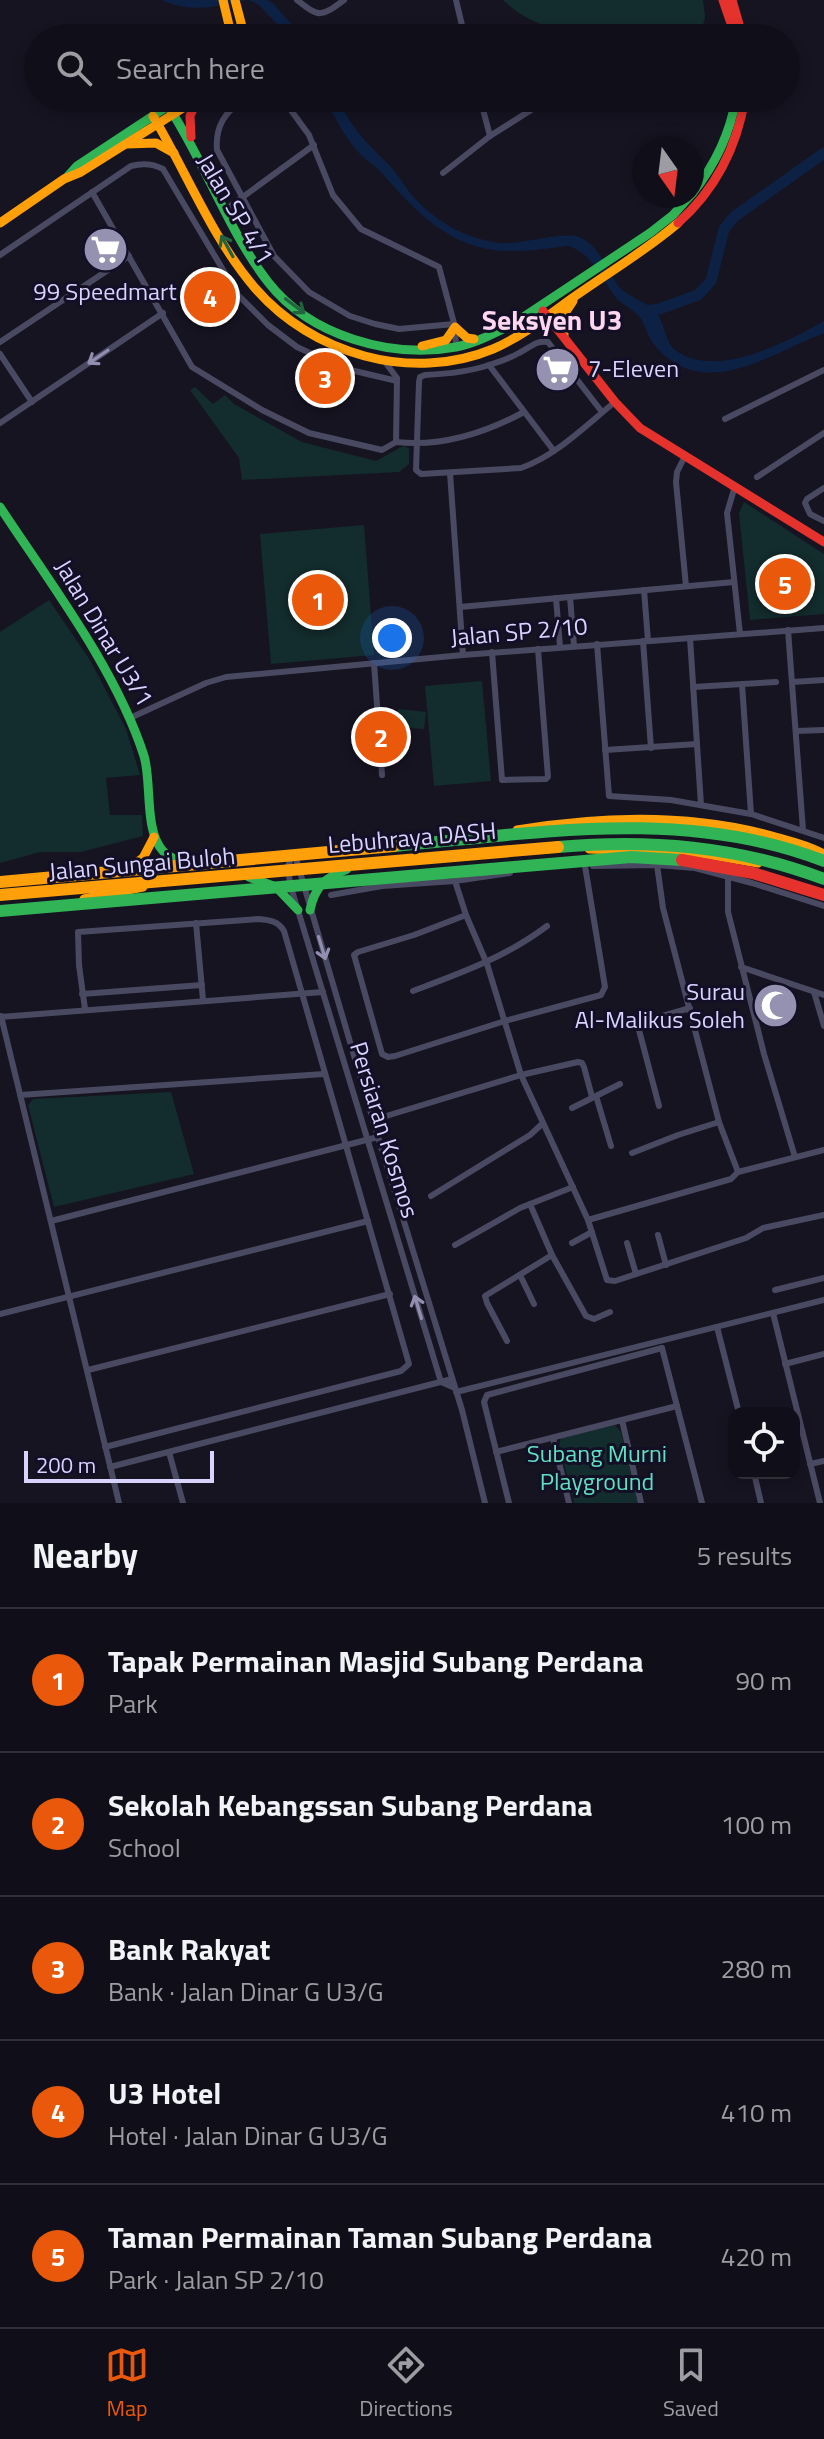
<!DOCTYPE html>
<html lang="en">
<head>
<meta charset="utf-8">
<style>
  :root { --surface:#100f19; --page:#1e1d26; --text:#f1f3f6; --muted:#9c9ca2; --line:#302f38; --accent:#ea580c }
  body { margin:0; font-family:"Titillium Web",sans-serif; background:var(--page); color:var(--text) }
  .controls { position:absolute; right:24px; bottom:24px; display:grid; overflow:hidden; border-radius:16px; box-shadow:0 4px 12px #0003 }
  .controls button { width:72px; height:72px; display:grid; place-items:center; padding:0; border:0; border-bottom:2px solid var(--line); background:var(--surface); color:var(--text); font:40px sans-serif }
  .compass { position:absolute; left:632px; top:136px; width:72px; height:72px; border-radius:50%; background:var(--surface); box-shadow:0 4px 12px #0003; rotate:166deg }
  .scale { position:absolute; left:24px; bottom:20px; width:190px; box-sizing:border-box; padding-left:8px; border:4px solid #d9d4ff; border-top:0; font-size:22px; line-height:28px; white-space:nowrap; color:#d9d4ff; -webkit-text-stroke:6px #130f26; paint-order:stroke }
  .you { position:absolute; left:392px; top:638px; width:28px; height:28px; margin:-20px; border:6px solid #fff; border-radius:50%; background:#1a73e8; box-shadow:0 0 0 12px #1a73e833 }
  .badge { display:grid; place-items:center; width:52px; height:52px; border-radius:50%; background:var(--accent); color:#fff; font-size:26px; font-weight:700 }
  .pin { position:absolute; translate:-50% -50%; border:4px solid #fff; box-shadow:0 2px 8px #0006 }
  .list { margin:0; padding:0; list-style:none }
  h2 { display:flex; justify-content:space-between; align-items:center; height:104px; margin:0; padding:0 32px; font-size:34px }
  h2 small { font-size:26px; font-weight:400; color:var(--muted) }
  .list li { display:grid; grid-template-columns:52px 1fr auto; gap:24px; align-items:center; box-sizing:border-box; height:144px; padding:0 32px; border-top:2px solid var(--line) }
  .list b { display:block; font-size:30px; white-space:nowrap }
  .list p { margin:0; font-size:26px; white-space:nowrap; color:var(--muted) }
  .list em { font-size:26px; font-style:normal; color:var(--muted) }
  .icon { flex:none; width:44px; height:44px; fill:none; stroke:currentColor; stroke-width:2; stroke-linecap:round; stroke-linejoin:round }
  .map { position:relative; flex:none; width:824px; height:1503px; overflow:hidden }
  .search { position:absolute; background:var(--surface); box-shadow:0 4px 12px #0003; left:24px; right:24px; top:24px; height:88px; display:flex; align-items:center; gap:20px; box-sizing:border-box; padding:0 28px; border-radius:44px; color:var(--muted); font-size:30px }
  .sheet { height:824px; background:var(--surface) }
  nav { display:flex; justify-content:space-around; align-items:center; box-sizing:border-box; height:112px; border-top:2px solid var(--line); background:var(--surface); font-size:22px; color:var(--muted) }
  nav a { display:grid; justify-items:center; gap:4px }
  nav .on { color:var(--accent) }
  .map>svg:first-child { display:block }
  .green { fill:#132c2d }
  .water { fill:#0d2144 }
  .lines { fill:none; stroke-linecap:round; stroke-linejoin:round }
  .river { stroke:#0d2144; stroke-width:11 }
  .street { stroke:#4a4962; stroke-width:6 }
  .fast { stroke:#30b455; stroke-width:9 }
  .slow { stroke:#ff9f0a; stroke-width:9 }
  .jam { stroke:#e5322d; stroke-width:9 }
  .fast-bridge { stroke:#30b455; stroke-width:12 }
  .slow-bridge { stroke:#ff9f0a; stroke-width:12 }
  .jam-bridge { stroke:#e5322d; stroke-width:12 }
  .oneway { stroke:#22623e }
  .oneway2 { stroke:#928eb0 }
  .labels { text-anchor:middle; stroke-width:6; stroke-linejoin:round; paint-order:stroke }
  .street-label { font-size:24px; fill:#d9d4ff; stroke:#130f26 }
  .poi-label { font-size:24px; fill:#d9d4ff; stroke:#130f26 }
  .park-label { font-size:24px; fill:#5fe0c0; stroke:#130f26 }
  .quarter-label { font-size:28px; font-weight:bold; fill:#ffd6f0; stroke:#130f26 }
</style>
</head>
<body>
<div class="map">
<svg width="824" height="1503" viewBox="0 0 824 1503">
  <rect width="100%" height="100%" fill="#161421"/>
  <g class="green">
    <path d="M503,0H703L705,17L700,38C639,38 550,47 503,0Z"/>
    <polygon points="195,387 213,404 225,395 234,404 302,442 376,461 403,446 409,448 409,464 399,472 242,480 239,458 190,390"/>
    <polygon points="744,502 824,554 824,614 750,620 739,513"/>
    <polygon points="364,525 374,655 271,664 260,534"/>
    <polygon points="49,600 90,660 126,729 140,775 106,778 110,815 142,815 143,836 81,852 40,852 0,863 0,632"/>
    <polygon points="482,681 491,781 434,786 425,686"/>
    <polygon points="398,709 426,712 424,729 397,727"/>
    <polygon points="171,1092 194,1174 54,1207 28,1105 33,1099"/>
    <polygon points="615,1425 621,1432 638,1503 574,1503 559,1445 561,1438"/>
  </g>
  <g class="water">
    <path d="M162,0H248C215,6 194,14 162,0Z"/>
    <polygon points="249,0 267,0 273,3 303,38 290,38 259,5"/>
    <path d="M326,98H338C349,126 368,144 389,165C398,174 404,185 411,194C434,221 466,239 500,243C522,245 562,231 579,237C598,244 607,269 617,284C627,298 645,300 656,312C665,323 665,342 675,350C714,380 788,342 824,321V333C769,354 705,403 655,346C648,338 646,327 641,319C634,308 620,305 613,294C601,276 590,252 568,246C549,248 531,251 512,251C452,252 417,213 380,171C374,165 367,161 361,155C345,138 335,119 326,98Z"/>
  </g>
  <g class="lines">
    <polyline class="river" points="643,311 659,309 698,295 711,281 724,229 735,216 824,153"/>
    <g class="street">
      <path d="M297,0C319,17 320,18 344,0"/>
      <polyline points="456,0 465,38"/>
      <path d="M245,98C225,112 215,126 217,150L274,256L309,292L350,316L375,324L399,329L454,324"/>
      <polyline points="282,98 309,135 333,195 361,229 439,267 455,327 456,347"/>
      <polyline points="480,98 490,136"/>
      <polyline points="443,173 490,136 550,98"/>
      <polyline points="92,192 192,367 262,410 309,433 382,450 396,442"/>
      <polyline points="225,210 314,145"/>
      <path d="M0,255L131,166C142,163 152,163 163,169L238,295L268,325L297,347L342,368L397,381"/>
      <polyline points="0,342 129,256"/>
      <polyline points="0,354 32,402"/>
      <polyline points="385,362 397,378 396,442"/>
      <polyline points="489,365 554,451"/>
      <path d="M602,412L548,342C535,340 530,348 519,353C510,358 499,362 489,365C468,372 447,374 425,375L420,377L419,382L416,470L421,474L521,468C556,456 586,425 615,402"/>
      <polyline points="725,419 824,370"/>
      <polyline points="0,423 163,313"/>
      <path d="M396,442C440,447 485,433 524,412"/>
      <polyline points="685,456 677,472 676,482 686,586"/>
      <polyline points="450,473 463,655"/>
      <polyline points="757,477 824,433"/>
      <polyline points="735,486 727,513 740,634"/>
      <polyline points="824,488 807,499 805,503 810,514 824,521"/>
      <polyline points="644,590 648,641"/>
      <polyline points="570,597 574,646"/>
      <polyline points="556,598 560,647"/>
      <polyline points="460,607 734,582"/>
      <polyline points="788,630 803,830"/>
      <polyline points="690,638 701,805"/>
      <polyline points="643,641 651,748"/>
      <polyline points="597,644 609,796 671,800 751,814 824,838"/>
      <polyline points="492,652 502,780 546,779 548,777 538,649"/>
      <polyline points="374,663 382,775"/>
      <polyline points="792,682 824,680"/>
      <polyline points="742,684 751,814"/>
      <polyline points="693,687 776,682"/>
      <polyline points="130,718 206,683 226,677 463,655 824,628"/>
      <polyline points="796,731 824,730"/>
      <polyline points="605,750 697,744"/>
      <polyline points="295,855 378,1137 462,1410 485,1503"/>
      <polyline points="292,856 288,866 290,884 441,1382 455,1388"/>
      <polyline points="657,865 663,908 719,1122 738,1172"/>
      <polyline points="593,866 657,865 695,868 752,883 824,906"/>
      <polyline points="728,876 728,912 764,1054 795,1157"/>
      <polyline points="455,881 466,915 487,964 521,1075 588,1220 607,1280 615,1281 746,1238 763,1228 824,1215"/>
      <polyline points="331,895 382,886 455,881 510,873"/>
      <polyline points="466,915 414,935 358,952 354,955 382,1054 388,1057 395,1056 505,1021 601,995 605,987 585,866"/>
      <polyline points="196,923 203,1000"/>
      <polyline points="741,967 824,995"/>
      <path d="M413,991C461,973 506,957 547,926"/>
      <polyline points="814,992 824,1026"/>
      <polyline points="82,994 202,985"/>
      <path d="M85,1009L79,965L78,932L258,919C270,920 278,921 284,931L409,1364L401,1371L105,1447"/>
      <polyline points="1,1016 119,1503"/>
      <polyline points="0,1017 323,992"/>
      <polyline points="20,1095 324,1074"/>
      <polyline points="596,1096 611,1146"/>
      <polyline points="659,1106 639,1030 645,1021 690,1008"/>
      <polyline points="572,1108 620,1084"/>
      <polyline points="373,1120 521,1075 578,1062 582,1063 584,1067 592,1097"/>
      <polyline points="632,1153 678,1135 719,1122"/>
      <polyline points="431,1196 530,1135 542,1124"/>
      <polyline points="530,1204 552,1255 586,1316 594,1319 610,1312"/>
      <polyline points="588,1220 731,1179 738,1172 824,1150"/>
      <polyline points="51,1221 378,1137"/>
      <polyline points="658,1235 666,1265"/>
      <polyline points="572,1243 592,1232"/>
      <polyline points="627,1243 636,1274"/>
      <polyline points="455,1245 520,1208 573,1187"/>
      <polyline points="520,1275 534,1304"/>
      <polyline points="775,1290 824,1278"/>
      <polyline points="773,1313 820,1503"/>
      <polyline points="0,1314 368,1221"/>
      <polyline points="717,1327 739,1413"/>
      <polyline points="507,1341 487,1303 485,1296 552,1255"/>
      <polyline points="662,1348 702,1503"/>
      <polyline points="785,1364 824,1354"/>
      <polyline points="88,1370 390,1294"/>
      <polyline points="456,1392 824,1300"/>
      <polyline points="622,1420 641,1503"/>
      <polyline points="553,1438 569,1503"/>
      <polyline points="169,1452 183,1503"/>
      <polyline points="496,1452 677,1406"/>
      <polyline points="810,1464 824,1461"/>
      <polyline points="110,1467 452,1379"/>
      <polyline points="754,1473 761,1503"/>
      <polyline points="509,1503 484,1402 487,1395 662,1348"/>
    </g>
    <g class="fast">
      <path d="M168,106C205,162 227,229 268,282C310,336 391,359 456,347C476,343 495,333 513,324L650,233L673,215L690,196"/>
      <polyline points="67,177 77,166 180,98"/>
      <path d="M692,194C715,165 730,135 736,98"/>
      <path d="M0,507C50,583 116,669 144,756C152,782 144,831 163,851C166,855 173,858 178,861"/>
      <polyline points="249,877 276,887 298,910"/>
      <path d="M310,910C315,886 325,878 347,869"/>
    </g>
    <g class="slow">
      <polyline points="223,0 232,38"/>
      <polyline points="235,0 245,38"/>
      <path d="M153,116C187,173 212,238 255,288C312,354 411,383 493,349C526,335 554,310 584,290C616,268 649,248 678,223"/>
      <polyline points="127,144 156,143 174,153"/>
      <polyline points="0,223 64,179 81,172 199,98"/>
      <polyline points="564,335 563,316 573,301"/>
      <polyline points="422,346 446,340 455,327 467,338 474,339"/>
      <path d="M517,830C601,816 689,813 772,836C790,841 808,845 824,854"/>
      <polyline points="589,849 699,853 758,863"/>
      <polyline points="132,866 143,858 154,837"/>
      <polyline points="84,899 143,887"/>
    </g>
    <g class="jam">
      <polyline points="723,0 736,38"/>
      <polyline points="732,0 743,38"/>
      <polyline points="191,137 190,116 198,98"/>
      <path d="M678,223C715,190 737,147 745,98"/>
      <polyline points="543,311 615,402 640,428 824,542"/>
    </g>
    <g class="fast-bridge">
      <path d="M394,846C538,833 685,807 824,861"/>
      <path d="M558,847C650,839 737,846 824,879"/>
      <polyline points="0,911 631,857 682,860"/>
    </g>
    <g class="slow-bridge">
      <polyline points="0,882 394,846"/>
      <polyline points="0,895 558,847"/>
    </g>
    <polyline class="jam-bridge" points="682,860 753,873 824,895"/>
  </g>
  <defs><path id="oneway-shaft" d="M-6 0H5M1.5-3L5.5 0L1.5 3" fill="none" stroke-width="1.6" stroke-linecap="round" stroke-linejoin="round" transform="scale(2)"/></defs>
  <g class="oneway">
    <use href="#oneway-shaft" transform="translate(227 246) rotate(-119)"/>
    <use href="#oneway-shaft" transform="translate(295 306) rotate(37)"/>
  </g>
  <g class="oneway2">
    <use href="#oneway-shaft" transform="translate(98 357) rotate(146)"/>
    <use href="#oneway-shaft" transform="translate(322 948) rotate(73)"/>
    <use href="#oneway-shaft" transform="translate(418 1307) rotate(-107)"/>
  </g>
  <defs>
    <symbol id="supermarket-disc" viewBox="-11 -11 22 22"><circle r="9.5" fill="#9591b1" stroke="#130f26"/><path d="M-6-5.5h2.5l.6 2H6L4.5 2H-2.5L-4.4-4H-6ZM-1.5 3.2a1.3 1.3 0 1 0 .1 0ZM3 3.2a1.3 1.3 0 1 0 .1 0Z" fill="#fff"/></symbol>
    <symbol id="mosque-disc" viewBox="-11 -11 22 22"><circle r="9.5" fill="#9591b1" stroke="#130f26"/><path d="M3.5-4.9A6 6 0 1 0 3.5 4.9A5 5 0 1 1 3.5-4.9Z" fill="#fff"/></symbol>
  </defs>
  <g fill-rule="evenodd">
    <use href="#supermarket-disc" x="80" y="224" width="51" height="51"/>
    <use href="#supermarket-disc" x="532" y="344" width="51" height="51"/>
    <use href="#mosque-disc" x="750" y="980" width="51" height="51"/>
  </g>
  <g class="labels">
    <g class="street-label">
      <text transform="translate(235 209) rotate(59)" y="8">Jalan SP 4/1</text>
      <text transform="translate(519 632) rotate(-5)" y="8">Jalan SP 2/10</text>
      <text transform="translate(104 633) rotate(59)" y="8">Jalan Dinar U3/1</text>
      <text transform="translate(412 838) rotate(-5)" y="8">Lebuhraya DASH</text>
      <text transform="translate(142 864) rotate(-5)" y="8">Jalan Sungai Buloh</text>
      <text transform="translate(384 1130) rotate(73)" y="8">Persiaran Kosmos</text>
    </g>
    <g class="poi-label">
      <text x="105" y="300">99 Speedmart</text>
      <text x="588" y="377" text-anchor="start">7-Eleven</text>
      <text x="745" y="1000" text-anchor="end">Surau<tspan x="745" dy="28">Al-Malikus Soleh</tspan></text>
    </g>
    <g class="park-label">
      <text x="597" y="1462">Subang Murni<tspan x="597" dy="28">Playground</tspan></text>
    </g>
    <g class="quarter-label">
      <text x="552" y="330">Seksyen U3</text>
    </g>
  </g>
</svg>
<div class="controls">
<button><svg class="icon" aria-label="locate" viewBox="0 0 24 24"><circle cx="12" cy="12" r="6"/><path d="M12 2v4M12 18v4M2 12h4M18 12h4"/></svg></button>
</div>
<svg class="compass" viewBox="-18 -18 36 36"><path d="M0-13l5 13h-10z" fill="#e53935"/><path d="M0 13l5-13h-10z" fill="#9c9ca2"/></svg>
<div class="scale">200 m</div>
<div class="you"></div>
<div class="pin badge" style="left:318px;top:600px">1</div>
<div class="pin badge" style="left:381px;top:737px">2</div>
<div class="pin badge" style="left:325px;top:378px">3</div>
<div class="pin badge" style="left:210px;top:297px">4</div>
<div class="pin badge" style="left:785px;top:584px">5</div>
<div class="search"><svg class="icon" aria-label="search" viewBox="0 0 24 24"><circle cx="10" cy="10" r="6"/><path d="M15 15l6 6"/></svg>Search here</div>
</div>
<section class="sheet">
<h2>Nearby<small>5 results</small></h2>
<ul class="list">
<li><span class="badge">1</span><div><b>Tapak Permainan Masjid Subang Perdana</b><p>Park</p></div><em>90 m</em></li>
<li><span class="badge">2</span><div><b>Sekolah Kebangssan Subang Perdana</b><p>School</p></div><em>100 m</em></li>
<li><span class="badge">3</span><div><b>Bank Rakyat</b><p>Bank · Jalan Dinar G U3/G</p></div><em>280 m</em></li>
<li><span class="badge">4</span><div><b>U3 Hotel</b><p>Hotel · Jalan Dinar G U3/G</p></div><em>410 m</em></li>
<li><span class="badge">5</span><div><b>Taman Permainan Taman Subang Perdana</b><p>Park · Jalan SP 2/10</p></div><em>420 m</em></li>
</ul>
</section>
<nav>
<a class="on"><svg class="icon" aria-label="map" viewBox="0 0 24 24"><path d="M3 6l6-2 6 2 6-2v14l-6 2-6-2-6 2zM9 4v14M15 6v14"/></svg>Map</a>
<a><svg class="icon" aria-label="directions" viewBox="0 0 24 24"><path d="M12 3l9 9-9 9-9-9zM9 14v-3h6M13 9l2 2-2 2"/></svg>Directions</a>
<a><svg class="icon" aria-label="saved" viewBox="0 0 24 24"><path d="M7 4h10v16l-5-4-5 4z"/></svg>Saved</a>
</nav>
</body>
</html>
